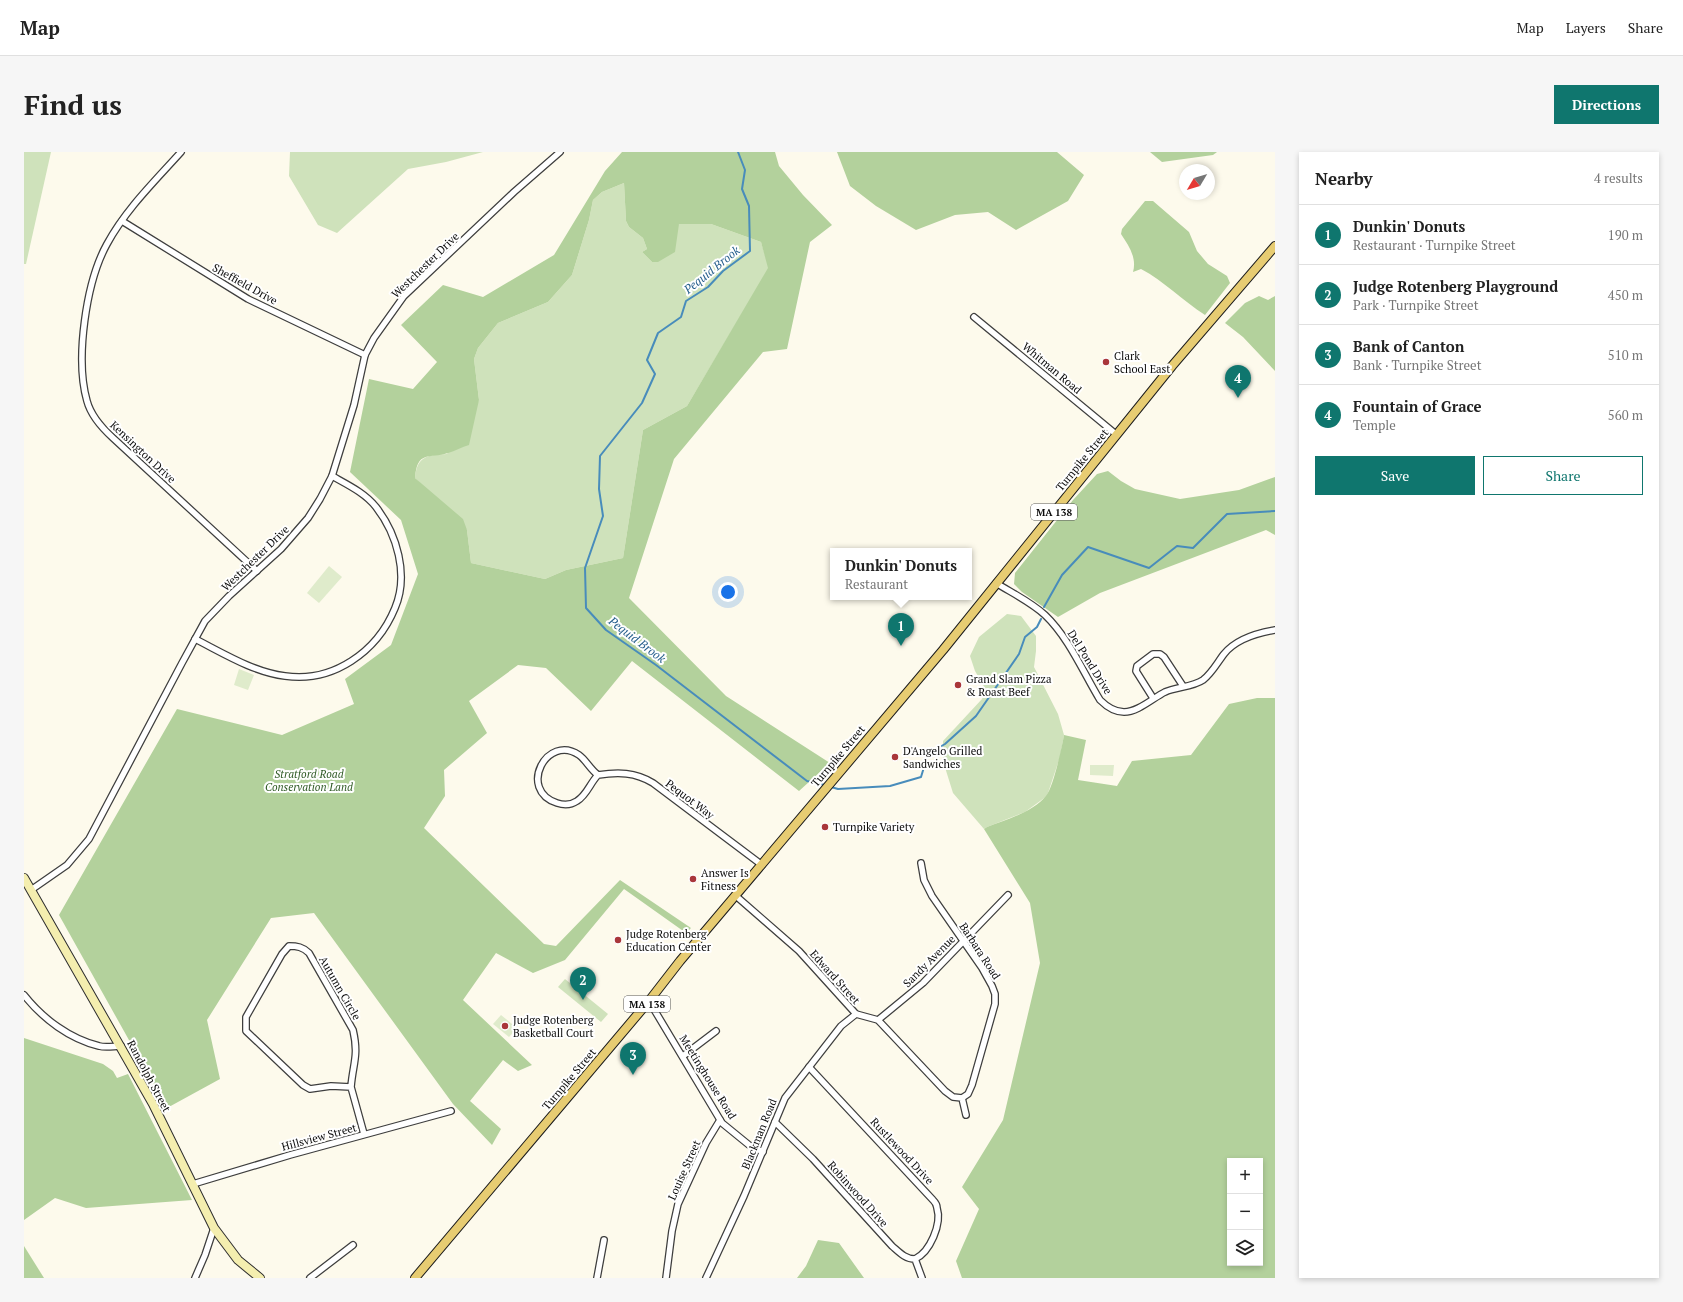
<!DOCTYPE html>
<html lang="en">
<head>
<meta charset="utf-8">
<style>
  :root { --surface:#fff; --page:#f6f6f6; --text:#222; --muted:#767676; --line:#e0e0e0; --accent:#0f766e }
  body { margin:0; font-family:"PT Serif",serif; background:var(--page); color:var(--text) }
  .controls { position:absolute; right:12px; bottom:12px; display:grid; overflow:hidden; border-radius:0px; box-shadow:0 2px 6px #0003 }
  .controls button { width:36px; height:36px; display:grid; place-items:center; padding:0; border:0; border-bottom:1px solid var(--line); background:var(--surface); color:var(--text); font:20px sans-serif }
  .compass { position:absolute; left:1155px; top:12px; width:36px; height:36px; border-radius:50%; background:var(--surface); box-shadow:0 2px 6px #0003; rotate:232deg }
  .you { position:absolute; left:704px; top:440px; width:14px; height:14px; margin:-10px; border:3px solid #fff; border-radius:50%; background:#1a73e8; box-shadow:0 0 0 6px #1a73e833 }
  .badge { display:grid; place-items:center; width:26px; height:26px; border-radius:50%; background:var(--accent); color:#fff; font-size:13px; font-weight:700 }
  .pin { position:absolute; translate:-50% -33px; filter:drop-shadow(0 1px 2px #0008) }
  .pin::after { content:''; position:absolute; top:21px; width:14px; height:12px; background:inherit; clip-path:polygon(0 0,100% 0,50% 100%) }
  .popup { position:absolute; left:806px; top:396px; width:142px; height:52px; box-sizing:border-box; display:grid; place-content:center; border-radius:0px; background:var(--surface); filter:drop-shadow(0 1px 3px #0005); font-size:13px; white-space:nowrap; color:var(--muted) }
  .popup b { font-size:15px; color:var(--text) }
  .popup::after { content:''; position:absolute; left:50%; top:100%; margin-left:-8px; border:8px solid transparent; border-top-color:var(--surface) }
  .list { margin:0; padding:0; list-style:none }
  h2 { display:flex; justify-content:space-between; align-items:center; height:52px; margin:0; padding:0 16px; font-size:17px }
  h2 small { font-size:13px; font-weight:400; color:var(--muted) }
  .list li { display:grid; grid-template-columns:26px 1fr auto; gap:12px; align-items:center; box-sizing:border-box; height:60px; padding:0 16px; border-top:1px solid var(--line) }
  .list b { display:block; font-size:15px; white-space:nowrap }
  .list p { margin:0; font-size:13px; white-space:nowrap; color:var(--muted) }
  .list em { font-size:13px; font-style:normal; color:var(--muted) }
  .actions { display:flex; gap:8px; padding:12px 16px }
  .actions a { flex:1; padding:9px 0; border:1px solid var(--accent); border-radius:0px; text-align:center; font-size:14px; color:var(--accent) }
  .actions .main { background:var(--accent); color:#fff }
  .icon { flex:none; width:22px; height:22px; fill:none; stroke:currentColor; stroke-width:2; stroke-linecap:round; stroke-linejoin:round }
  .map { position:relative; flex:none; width:1251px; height:1126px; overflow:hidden; border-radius:0px }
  header { display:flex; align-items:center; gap:24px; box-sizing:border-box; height:56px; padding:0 20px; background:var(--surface); border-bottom:1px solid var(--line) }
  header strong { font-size:19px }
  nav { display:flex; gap:22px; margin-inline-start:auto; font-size:14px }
  .intro { display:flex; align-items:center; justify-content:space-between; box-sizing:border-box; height:96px; padding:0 24px }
  h1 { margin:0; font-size:28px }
  .button { padding:10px 18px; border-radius:0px; background:var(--accent); color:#fff; font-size:14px; font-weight:700 }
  main { display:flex; gap:24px; padding:0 24px }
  aside { flex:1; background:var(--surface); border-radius:0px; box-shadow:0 2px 6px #0003 }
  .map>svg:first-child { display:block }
  .green { fill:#cfe2bb }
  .forest { fill:#b3d19c; fill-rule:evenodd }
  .pitch { fill:#dfebcb }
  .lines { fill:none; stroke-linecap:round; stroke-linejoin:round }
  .stream { stroke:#488cbb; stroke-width:2 }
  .minor-casing { stroke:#3e3e3e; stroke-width:8 }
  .secondary-casing { stroke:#2d2d2d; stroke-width:10 }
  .primary-casing { stroke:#1c1c1c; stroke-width:10 }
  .minor { stroke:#fff; stroke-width:5.5 }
  .secondary { stroke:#f4eeaf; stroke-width:8 }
  .primary { stroke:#e7cc72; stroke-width:8 }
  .poi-dot { fill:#a9363a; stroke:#fff; stroke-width:1.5 }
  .labels { text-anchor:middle; stroke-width:4; stroke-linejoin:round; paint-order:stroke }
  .shield { fill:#fff; stroke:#545454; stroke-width:1 }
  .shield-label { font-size:10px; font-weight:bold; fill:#0b0b0b }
  .street-label { font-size:11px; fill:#0b0b0b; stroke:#fff }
  .poi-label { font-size:11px; fill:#0b0b0b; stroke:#fff; text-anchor:start }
  .park-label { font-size:11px; font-style:italic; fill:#2f5a25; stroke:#fff }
  .water-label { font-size:12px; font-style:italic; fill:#255e8c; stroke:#fff }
</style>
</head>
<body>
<header>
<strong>Map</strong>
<nav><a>Map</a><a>Layers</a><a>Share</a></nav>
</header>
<div class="intro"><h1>Find us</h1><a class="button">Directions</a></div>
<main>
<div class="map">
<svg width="1251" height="1126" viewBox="0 0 1251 1126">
  <rect width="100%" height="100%" fill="#fdfaec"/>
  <g class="green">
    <polygon points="0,0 27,0 2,112 0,112"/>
    <polygon points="266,0 459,0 422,10 384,17 313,81 294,73 265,24"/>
    <path d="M600,31L602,69L605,75L619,86L623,97L618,100L628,110L655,72H687L737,90L745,116L663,254L619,278L599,406L542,418L521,427L447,411L443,378L391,326C393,304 403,303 423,302L455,248L450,207L454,196L474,171L524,150L548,123L565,68L569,48L578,40Z"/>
    <polygon points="983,462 997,464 1012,484 1012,499 1010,515 1034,562 1040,583 1036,605 1023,644 1001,660 963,675 960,677 929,641 919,609 919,589 958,547 962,538 951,519 946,504 955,485"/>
    <polygon points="541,827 584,862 577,870 534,835"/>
  </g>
  <g class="forest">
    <path d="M598,0H751L755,14L779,43L808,73L786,90L763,197L739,200L650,307L605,446L702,544L806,611L775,639L608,509L567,559L522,516L494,513L445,549L463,581L420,618L421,644L400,676L520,792L532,794L596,728L667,776L662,781L600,737L541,808L509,821L472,801L439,848L508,913L494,919L479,908L446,949L477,977L468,993L429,952L290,761L247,766L183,868L196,927L143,956L35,763L153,557L258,583L330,552L321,527L367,493L394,422L377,368L326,320L345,227L389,237L413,210L377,173L419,133L459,145L530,103L581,19ZM600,31L602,69L605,75L619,86L623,97L618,100L628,110H634L651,100L655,72H687L737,90L744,116L663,254L619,278L599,406L542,418L521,427L447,411L443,378L439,367L391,326C393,298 405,307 424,301C431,299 438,295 445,293L455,248L450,207L454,196L474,171L524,150L548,123L565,68L569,48L578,40Z"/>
    <polygon points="813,0 1033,0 1060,23 1044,49 992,78 964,60 931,63 892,78 852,54 826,34"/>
    <polygon points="1126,0 1193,0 1189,3 1138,10"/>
    <path d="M1121,49H1129L1165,80L1173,99L1184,112L1203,124L1206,131L1181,163C1159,149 1140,129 1117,117L1109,120C1113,106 1105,94 1097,82L1098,77Z"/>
    <polygon points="1235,144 1244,148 1251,144 1251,219 1219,185 1201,171 1221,151"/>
    <polygon points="1084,319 1097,329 1111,337 1156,347 1215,338 1251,325 1251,383 1242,378 1076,441 1034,465 998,440 990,432 991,421 1049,348 1073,322"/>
    <path d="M1233,546H1251V1126H938L932,1109L955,1057L938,1035L979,968L1016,811L1006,751L960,677L963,675C981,668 1009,660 1022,644C1029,636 1038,595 1040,583L1062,588L1054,628L1093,634L1108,609L1167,603L1205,552ZM1206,1009H1236V1111H1206Z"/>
    <polygon points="0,886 79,912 89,919 93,926 104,922 168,1048 62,1056 31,1046 0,1068"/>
    <polygon points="794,1088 815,1091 840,1126 773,1126 782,1114"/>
    <polygon points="0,1094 20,1126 0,1126"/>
  </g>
  <g class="pitch">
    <polygon points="305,414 318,425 295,451 283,441"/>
    <polygon points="215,517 230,523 224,538 210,533"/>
    <polygon points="1066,613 1090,613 1089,624 1066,623"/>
    <polygon points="477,863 493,876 485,885 469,872"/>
  </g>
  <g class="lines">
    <g class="stream">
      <polyline points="714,0 721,18 718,37 725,54 726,99 699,119 684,135 662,149 657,165 634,181 623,208 631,222 618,251 576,304 575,337 579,364 561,416 562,456 582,478 632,513 783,629 801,633"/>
      <polyline points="1020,455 1038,423 1064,395 1125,416 1153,394 1169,396 1203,362 1251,359"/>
      <polyline points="807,635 814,637 866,634 897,625 904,602 921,592 952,564 995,502 1001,485 1013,475 1017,467"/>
    </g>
    <defs>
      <g id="minor">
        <path d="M157,0C131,29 102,57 83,92C62,130 51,207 63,249C67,264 78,276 89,286L233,419"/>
        <polyline points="98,69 224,147 341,203"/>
        <polyline points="950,165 1093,283"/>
        <path d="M972,431C988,441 1007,450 1021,463C1045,486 1059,520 1076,548C1082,554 1091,560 1100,560C1114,560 1129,546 1141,540C1152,535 1169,535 1179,528C1188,521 1193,511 1200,502C1212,487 1233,481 1251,478"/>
        <path d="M171,487C199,501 229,520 261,524C309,531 353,500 371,456C385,423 373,382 352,355C341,341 324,333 308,324"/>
        <polyline points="1129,546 1112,519 1113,514 1129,502 1136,502 1140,505 1159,534"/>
        <path d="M574,623C566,631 563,643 553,649C547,653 539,653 533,651C493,638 523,581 555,603C562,608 566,617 574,623C594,620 611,620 629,631L738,713"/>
        <polyline points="897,711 900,728 908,744 958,816 968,834 971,842 971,852 948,933 944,942 938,946"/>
        <polyline points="7,738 43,713 65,687 158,511 181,469 205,444 257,397 284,366 296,347 308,324 330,253 341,203 350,186 380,144 490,40 536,0"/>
        <polyline points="712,744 775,799 832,862 854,868 921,939 929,945 938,946 942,963"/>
        <path d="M0,843C19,867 46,887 75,894C82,896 90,894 97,894"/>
        <polyline points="625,849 698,971 725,993 739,1000"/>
        <polyline points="854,868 899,831 984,743"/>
        <polyline points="659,904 692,879"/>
        <path d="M785,915L909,1048C911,1050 913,1054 913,1056C918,1072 906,1100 891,1107"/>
        <path d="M327,935C329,911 335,904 329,878L285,801C279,795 273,794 265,794L258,802L222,865V879L279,933L286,937L307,934L327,935L340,982"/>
        <path d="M751,970L789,1007L868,1094C875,1100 881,1107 891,1107L898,1126"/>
        <polyline points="169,1032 266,1003 427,959"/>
        <polyline points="171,1126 181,1103 190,1076"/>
        <polyline points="286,1126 329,1093"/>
        <polyline points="573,1126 580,1088"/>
        <polyline points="642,1126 648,1079 654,1052 682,991 696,968"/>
        <polyline points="682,1126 720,1044 761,946 817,874 832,862"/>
      </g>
      <polyline id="secondary" points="0,726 129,952 190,1076 214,1108 236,1126"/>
      <polyline id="primary" points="391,1126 625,849 656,809 919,498 1148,214 1251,94"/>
    </defs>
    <use href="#minor" class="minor-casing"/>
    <use href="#secondary" class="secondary-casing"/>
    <use href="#primary" class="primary-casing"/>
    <use href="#minor" class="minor"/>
    <use href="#secondary" class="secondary"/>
    <use href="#primary" class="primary"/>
  </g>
  <g class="poi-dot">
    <circle cx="1082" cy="210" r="4"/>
    <circle cx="934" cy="533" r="4"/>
    <circle cx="871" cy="605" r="4"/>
    <circle cx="801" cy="675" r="4"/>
    <circle cx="669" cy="727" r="4"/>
    <circle cx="594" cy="788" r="4"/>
    <circle cx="481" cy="874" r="4"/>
  </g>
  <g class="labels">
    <g class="shield">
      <rect x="1007" y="352" width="46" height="16" rx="3"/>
      <rect x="600" y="844" width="46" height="16" rx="3"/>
    </g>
    <g class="shield-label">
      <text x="1030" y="364">MA 138</text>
      <text x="623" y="856">MA 138</text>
    </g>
    <g class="street-label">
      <text transform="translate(401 113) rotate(-44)" y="4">Westchester Drive</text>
      <text transform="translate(221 132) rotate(29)" y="4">Sheffield Drive</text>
      <text transform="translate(1028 216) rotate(40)" y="4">Whitman Road</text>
      <text transform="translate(119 300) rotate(43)" y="4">Kensington Drive</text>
      <text transform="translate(1058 308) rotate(-51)" y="4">Turnpike Street</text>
      <text transform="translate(231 406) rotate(-44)" y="4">Westchester Drive</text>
      <text transform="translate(1066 510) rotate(58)" y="4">Del Pond Drive</text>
      <text transform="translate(814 604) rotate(-50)" y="4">Turnpike Street</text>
      <text transform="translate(666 647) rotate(37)" y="4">Pequot Way</text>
      <text transform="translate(956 799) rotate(57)" y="4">Barbara Road</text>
      <text transform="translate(905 809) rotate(-45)" y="4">Sandy Avenue</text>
      <text transform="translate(811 825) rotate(48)" y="4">Edward Street</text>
      <text transform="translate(316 836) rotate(60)" y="4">Autumn Circle</text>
      <text transform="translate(125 924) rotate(62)" y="4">Randolph Street</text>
      <text transform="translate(684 925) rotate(58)" y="4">Meetinghouse Road</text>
      <text transform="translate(545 927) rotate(-50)" y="4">Turnpike Street</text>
      <text transform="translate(735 982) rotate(-68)" y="4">Blackman Road</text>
      <text transform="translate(295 985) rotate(-15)" y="4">Hillsview Street</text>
      <text transform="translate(878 999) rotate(47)" y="4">Rustlewood Drive</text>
      <text transform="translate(660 1018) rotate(-66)" y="4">Louise Street</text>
      <text transform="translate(834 1042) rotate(48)" y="4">Robinwood Drive</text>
    </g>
    <g class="poi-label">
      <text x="1090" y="208">Clark<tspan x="1090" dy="13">School East</tspan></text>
      <text x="942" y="531">Grand Slam Pizza<tspan x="942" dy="13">&amp; Roast Beef</tspan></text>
      <text x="879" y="603">D'Angelo Grilled<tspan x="879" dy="13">Sandwiches</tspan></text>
      <text x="809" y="679">Turnpike Variety</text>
      <text x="677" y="725">Answer Is<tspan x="677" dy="13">Fitness</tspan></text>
      <text x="602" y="786">Judge Rotenberg<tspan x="602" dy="13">Education Center</tspan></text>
      <text x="489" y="872">Judge Rotenberg<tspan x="489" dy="13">Basketball Court</tspan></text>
    </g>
    <g class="park-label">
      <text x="285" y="626">Stratford Road<tspan x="285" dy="13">Conservation Land</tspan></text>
    </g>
    <g class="water-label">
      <text transform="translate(688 118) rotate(-39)" y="4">Pequid Brook</text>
      <text transform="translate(613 488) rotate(37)" y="4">Pequid Brook</text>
    </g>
  </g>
</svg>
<div class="controls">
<button>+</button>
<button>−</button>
<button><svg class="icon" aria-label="layers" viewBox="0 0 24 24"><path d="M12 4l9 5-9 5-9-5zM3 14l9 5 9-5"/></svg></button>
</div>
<svg class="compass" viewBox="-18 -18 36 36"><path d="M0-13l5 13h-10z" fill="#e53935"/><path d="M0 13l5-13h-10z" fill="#767676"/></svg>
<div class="you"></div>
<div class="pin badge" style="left:877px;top:494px">1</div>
<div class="popup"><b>Dunkin' Donuts</b>Restaurant</div>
<div class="pin badge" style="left:559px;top:848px">2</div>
<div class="pin badge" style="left:609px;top:923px">3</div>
<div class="pin badge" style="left:1214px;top:246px">4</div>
</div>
<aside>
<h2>Nearby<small>4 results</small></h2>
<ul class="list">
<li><span class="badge">1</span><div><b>Dunkin' Donuts</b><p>Restaurant · Turnpike Street</p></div><em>190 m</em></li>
<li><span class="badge">2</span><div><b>Judge Rotenberg Playground</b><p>Park · Turnpike Street</p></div><em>450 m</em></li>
<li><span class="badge">3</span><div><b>Bank of Canton</b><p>Bank · Turnpike Street</p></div><em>510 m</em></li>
<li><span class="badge">4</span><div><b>Fountain of Grace</b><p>Temple</p></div><em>560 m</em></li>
</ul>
<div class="actions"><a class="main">Save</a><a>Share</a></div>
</aside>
</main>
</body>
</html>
